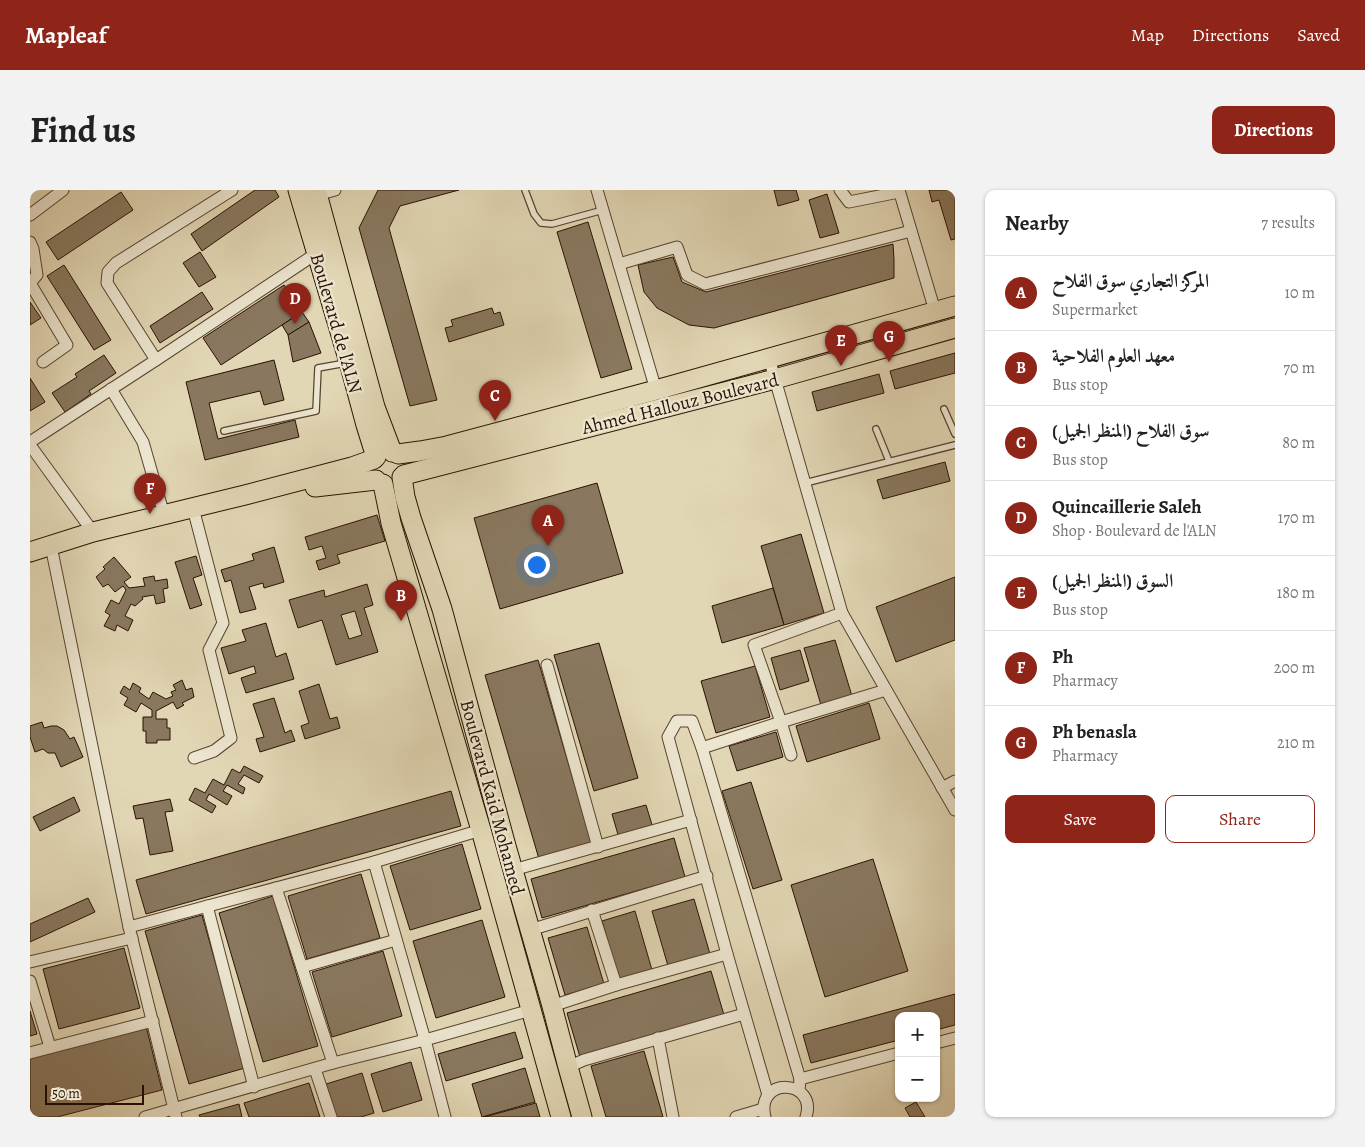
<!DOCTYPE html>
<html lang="en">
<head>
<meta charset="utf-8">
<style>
  :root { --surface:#fff; --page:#f2f2f2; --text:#222; --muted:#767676; --line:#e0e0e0; --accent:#8f2418 }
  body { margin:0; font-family:Alegreya,Amiri,serif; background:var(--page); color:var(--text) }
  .controls { position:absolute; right:15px; bottom:15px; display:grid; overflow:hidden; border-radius:10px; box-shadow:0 1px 4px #0004 }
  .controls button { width:45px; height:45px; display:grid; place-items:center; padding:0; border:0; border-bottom:1px solid var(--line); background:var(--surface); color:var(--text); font:25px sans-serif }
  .scale { position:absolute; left:15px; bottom:12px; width:99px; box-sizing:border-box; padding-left:5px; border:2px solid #291202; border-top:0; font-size:14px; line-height:18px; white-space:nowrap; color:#291202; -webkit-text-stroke:4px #ece5cf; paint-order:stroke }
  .you { position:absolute; left:506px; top:374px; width:18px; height:18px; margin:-12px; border:4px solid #fff; border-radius:50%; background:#1a73e8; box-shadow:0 0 0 8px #1a73e833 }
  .badge { display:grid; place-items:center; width:32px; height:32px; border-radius:50%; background:var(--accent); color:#fff; font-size:16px; font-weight:700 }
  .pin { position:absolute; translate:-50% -41px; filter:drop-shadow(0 1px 2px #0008) }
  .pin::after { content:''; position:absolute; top:26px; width:18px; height:15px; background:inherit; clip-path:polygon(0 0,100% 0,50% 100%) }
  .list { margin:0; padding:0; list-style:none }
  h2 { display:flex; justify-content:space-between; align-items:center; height:65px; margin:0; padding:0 20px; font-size:21px }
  h2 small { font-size:16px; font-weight:400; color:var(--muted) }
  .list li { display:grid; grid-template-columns:32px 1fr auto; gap:15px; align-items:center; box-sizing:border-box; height:75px; padding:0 20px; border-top:1px solid var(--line) }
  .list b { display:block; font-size:19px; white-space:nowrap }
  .list p { margin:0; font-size:16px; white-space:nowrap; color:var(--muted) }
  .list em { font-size:16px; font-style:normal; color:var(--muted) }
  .actions { display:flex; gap:10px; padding:15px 20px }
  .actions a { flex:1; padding:11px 0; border:1px solid var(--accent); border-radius:10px; text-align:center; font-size:18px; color:var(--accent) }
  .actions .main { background:var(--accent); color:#fff }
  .map { position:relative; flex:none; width:925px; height:927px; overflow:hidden; border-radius:10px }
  header { display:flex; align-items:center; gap:30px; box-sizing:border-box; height:70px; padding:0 25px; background:var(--accent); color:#fff }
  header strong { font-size:24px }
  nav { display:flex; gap:28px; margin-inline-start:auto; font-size:18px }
  .intro { display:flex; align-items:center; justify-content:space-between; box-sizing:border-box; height:120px; padding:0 30px }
  h1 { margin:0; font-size:35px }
  .button { padding:12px 22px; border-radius:10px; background:var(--accent); color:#fff; font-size:18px; font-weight:700 }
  main { display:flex; gap:30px; padding:0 30px }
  aside { flex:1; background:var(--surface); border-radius:10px; box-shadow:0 1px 4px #0004 }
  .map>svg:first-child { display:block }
  .building { fill:#89785f; stroke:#291202; fill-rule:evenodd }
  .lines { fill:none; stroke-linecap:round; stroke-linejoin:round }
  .lane-casing { stroke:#57432f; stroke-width:8 }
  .street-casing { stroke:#57432f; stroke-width:13 }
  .primary-casing { stroke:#291202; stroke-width:21 }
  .lane { stroke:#ece5cf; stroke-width:5.5 }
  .street { stroke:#ece5cf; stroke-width:11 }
  .primary { stroke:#e2d7b5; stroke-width:19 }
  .labels { text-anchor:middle; stroke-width:4.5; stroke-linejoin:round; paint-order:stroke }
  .street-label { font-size:19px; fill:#291202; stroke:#ece5cf }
</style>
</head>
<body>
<header>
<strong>Mapleaf</strong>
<nav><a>Map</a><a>Directions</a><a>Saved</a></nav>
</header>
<div class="intro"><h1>Find us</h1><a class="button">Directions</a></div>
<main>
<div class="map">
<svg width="925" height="927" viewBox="0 0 925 927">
  <rect width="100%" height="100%" fill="#e2d7b5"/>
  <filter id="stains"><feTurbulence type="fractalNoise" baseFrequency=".004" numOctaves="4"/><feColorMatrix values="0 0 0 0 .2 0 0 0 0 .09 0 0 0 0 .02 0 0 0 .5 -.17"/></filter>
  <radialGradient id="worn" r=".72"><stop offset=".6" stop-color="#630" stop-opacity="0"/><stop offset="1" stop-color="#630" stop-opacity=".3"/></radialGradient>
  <g class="building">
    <polygon points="225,0 245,0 249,7 172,61 161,44"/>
    <polygon points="348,0 429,0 370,16 359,38 407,210 380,216 329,38"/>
    <polygon points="744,0 766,0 769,10 748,16"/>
    <polygon points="899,0 925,0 925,49 921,50 909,10 902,12"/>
    <polygon points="91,2 103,20 28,70 16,52"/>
    <polygon points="797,4 809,43 790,48 779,10"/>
    <polygon points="558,32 602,179 571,188 527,42"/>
    <polygon points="863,54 864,69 864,88 684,138 659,135 627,118 614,102 608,75 643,67 652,92 676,102"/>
    <polygon points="170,62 186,87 169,97 153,73"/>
    <polygon points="34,75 81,150 64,160 17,86"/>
    <polygon points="254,95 272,122 191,175 173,148"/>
    <polygon points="172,102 183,119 130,153 120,136"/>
    <polygon points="0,112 11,128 0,135"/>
    <polygon points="462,118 464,124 470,122 474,135 419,152 415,138 423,136 421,130"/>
    <polygon points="272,122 279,132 258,145 252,135"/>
    <polygon points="279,132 291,163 263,172 258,145"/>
    <polygon points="925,163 925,183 865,199 860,181"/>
    <polygon points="74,165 86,183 59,201 61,204 35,222 22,203 47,187 45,184"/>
    <polygon points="244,170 254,210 234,215 230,201 179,213 188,249 265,230 269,247 175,270 156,192"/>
    <polygon points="849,184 854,203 787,221 782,202"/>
    <polygon points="0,188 15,212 0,221"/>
    <polygon points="915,272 920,291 853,309 847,290"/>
    <polygon points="567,293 593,383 470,419 444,328"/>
    <polygon points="347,325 355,351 307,365 310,373 289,380 286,371 296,368 292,356 279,360 275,347"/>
    <polygon points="771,344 794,423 754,435 731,356"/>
    <polygon points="244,357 254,392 234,398 233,393 219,397 226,419 210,423 201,390 195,392 191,380 224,370 222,364"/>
    <polygon points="166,366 172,385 163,388 172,415 160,419 145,372"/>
    <polygon points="84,367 101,387 94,392 99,398 115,396 113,388 124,386 125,391 137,389 138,398 133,399 135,412 126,414 124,405 112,407 113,409 105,416 101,414 95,426 103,430 98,441 87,435 85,441 74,436 80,425 75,422 81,410 89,414 96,400 93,396 85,402 78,394 73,397 66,387 75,379 73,377"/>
    <polygon points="925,387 925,450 866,472 846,417"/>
    <path d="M337,394L343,415L334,418L348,462L306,475L292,430L268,438L259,410L294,400L295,407ZM325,421L332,445L319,449L311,425Z"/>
    <polygon points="743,398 754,435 692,453 682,416"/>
    <polygon points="236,433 246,467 256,463 264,489 216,503 211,488 226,483 224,476 199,484 191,458 216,451 212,440"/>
    <polygon points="805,450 822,506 791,515 774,458"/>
    <polygon points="569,453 608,588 564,601 524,465"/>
    <polygon points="770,460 779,491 750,500 741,468"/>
    <polygon points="508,470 562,654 509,669 455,485"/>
    <polygon points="725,476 740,527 686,543 671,491"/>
    <polygon points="152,490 156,500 162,498 164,507 152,513 154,515 147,519 143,512 126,521 126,529 137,529 137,538 140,538 140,550 127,550 127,553 116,553 116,541 113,541 113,527 122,527 122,520 111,513 106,522 94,515 98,508 90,503 94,496 100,500 103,493 111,498 109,502 119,509 123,502 136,509 143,506 141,502 146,500 143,495"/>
    <polygon points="289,494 300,529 307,527 310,538 275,549 271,536 279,533 269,501"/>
    <polygon points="244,508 255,543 261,540 265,551 230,562 226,549 234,547 223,514"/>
    <polygon points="839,513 850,549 777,572 766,536"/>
    <polygon points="12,532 14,538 21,536 27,536 34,540 40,549 44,547 53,567 31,577 25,563 18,563 13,559 5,562 0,547 0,536"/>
    <polygon points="746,542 753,567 707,581 699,556"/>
    <polygon points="214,576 233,586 229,593 214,585 208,594 215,598 213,604 197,595 193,601 202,606 197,615 179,604 176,610 186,616 182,623 159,610 165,598 175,603 183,589 194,595 202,579 210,583"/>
    <polygon points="721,592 752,690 723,699 692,601"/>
    <polygon points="421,601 431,636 116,724 106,690"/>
    <polygon points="44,607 50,621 10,641 3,627"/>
    <polygon points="140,609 143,621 135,622 143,661 120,665 113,628 106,629 103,616"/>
    <polygon points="616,615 623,638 589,648 582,624"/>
    <polygon points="644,648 655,687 512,728 501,689"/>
    <polygon points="432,654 451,719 380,740 360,676"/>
    <polygon points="843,669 878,781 795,807 761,695"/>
    <polygon points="331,684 350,748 277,769 258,706"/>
    <polygon points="243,706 288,856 233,872 189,723"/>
    <polygon points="58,708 65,722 0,752 0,734"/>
    <polygon points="664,709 680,764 638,776 622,721"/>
    <polygon points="605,721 622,780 589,790 572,731"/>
    <polygon points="172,725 215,878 159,894 115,741"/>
    <polygon points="452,730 475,807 406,828 383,751"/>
    <polygon points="557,737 574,794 535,805 518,748"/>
    <polygon points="94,758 110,818 29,839 13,779"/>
    <polygon points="353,761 372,826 302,847 282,782"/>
    <polygon points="681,781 694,825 550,867 537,823"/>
    <polygon points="925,804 925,835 906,840 906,826 869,826 869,850 781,873 773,845"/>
    <polygon points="0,821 7,844 0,846"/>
    <polygon points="116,836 132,900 27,927 0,927 0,865"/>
    <polygon points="485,842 493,868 416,891 408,864"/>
    <polygon points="614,861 633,927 576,927 561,876"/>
    <polygon points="381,872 392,910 353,922 341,884"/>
    <polygon points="495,878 505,912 452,927 442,894"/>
    <polygon points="332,883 344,923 331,927 306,927 296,894"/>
    <polygon points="279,893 290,927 219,927 214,913"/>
    <polygon points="886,912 895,927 880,927 875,918"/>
    <polygon points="506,913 510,927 454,927"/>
    <polygon points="209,914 212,927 170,927 169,925"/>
  </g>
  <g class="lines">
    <defs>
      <g id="lane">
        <polyline points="495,0 504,24 511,33 522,34 573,20"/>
        <polyline points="914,219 925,244"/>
        <polyline points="846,239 859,271"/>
        <polyline points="194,241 286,221 288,178 316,173"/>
        <polyline points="775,293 925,255"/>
      </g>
      <g id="street">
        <polyline points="567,0 626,200"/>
        <polyline points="810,0 819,12 869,2"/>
        <polyline points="869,0 905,121"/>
        <polyline points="287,5 305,0"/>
        <polyline points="0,25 33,0"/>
        <polyline points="0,52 3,59 7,85 0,93"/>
        <polyline points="589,74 647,57 657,85 675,94 881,41"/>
        <polyline points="0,93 37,155 13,172"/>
        <polyline points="739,168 812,423 925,620"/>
        <polyline points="126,170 287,63"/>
        <polyline points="81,199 113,252 134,325"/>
        <polyline points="0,252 126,170 77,93 78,82 86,73 202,0"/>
        <polyline points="0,255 63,342"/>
        <polyline points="163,318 193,433 179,460 201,548 184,561 164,568"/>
        <polyline points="21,356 99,737 146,927"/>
        <polyline points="517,475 568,657"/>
        <polyline points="672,558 751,532 856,500"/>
        <polyline points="761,565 751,532 724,455 812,423"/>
        <polyline points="912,598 925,591"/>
        <polyline points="344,672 395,850 415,927"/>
        <polyline points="483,680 661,630"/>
        <polyline points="246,698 303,873"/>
        <polyline points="177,716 224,897"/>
        <polyline points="562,720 586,795"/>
        <polyline points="99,737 344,672 451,640"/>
        <polyline points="500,740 677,686"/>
        <polyline points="0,772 102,748"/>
        <polyline points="272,777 366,750"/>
        <polyline points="0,791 20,857"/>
        <polyline points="522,816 586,795 697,764"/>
        <polyline points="628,848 643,927"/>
        <polyline points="906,853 925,848"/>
        <polyline points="0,863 123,831"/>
        <polyline points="538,877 554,870 714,824"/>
        <polyline points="285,879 301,927"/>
        <polyline points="770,889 869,863"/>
        <polyline points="738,905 697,764 638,547 647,531 662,531 672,558 770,889 769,901"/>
        <polyline points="115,927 303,873 395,850 501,820"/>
        <polyline points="706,927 733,919"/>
        <path d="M735,927C725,886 788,889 776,927"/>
      </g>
      <g id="primary">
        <polyline points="268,0 319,172 336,235 346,267"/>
        <polyline points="286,0 345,217 362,262"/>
        <polyline points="368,264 390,261 417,256 626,200 925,116"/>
        <polyline points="374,285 745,189 925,138"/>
        <polyline points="372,287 375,307 381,328 412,419 476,656 522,816 538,877 552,927"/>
        <polyline points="353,294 361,333 451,640 531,927"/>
        <polyline points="285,297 346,290"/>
        <polyline points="0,362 63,342 215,305 322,277 344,269"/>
      </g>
    </defs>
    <use href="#lane" class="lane-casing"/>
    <use href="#street" class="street-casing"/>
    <use href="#primary" class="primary-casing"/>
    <use href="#lane" class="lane"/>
    <use href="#street" class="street"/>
    <use href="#primary" class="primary"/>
  </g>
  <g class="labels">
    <g class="street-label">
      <text transform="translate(307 133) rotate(74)" y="7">Boulevard de l'ALN</text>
      <text transform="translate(650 213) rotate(-14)" y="7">Ahmed Hallouz Boulevard</text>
      <text transform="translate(463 607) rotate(75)" y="7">Boulevard Kaid Mohamed</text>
    </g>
  </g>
  <rect width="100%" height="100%" filter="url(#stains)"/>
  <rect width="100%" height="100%" fill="url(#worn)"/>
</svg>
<div class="controls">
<button>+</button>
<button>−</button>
</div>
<div class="scale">50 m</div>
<div class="you"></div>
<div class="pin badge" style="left:518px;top:356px">A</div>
<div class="pin badge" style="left:371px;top:431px">B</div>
<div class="pin badge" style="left:465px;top:231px">C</div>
<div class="pin badge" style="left:265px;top:134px">D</div>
<div class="pin badge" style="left:811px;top:176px">E</div>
<div class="pin badge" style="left:120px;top:324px">F</div>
<div class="pin badge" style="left:859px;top:172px">G</div>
</div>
<aside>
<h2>Nearby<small>7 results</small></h2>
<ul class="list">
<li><span class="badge">A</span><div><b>المركز التجاري سوق الفلاح</b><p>Supermarket</p></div><em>10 m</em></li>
<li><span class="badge">B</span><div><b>معهد العلوم الفلاحية</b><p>Bus stop</p></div><em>70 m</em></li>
<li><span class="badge">C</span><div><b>سوق الفلاح (المنظر الجميل)</b><p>Bus stop</p></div><em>80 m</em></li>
<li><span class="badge">D</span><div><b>Quincaillerie Saleh</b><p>Shop · Boulevard de l'ALN</p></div><em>170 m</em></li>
<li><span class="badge">E</span><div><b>السوق (المنظر الجميل)</b><p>Bus stop</p></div><em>180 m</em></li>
<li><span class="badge">F</span><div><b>Ph</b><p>Pharmacy</p></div><em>200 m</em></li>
<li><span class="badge">G</span><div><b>Ph benasla</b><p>Pharmacy</p></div><em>210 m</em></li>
</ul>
<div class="actions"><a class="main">Save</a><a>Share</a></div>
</aside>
</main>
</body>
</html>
